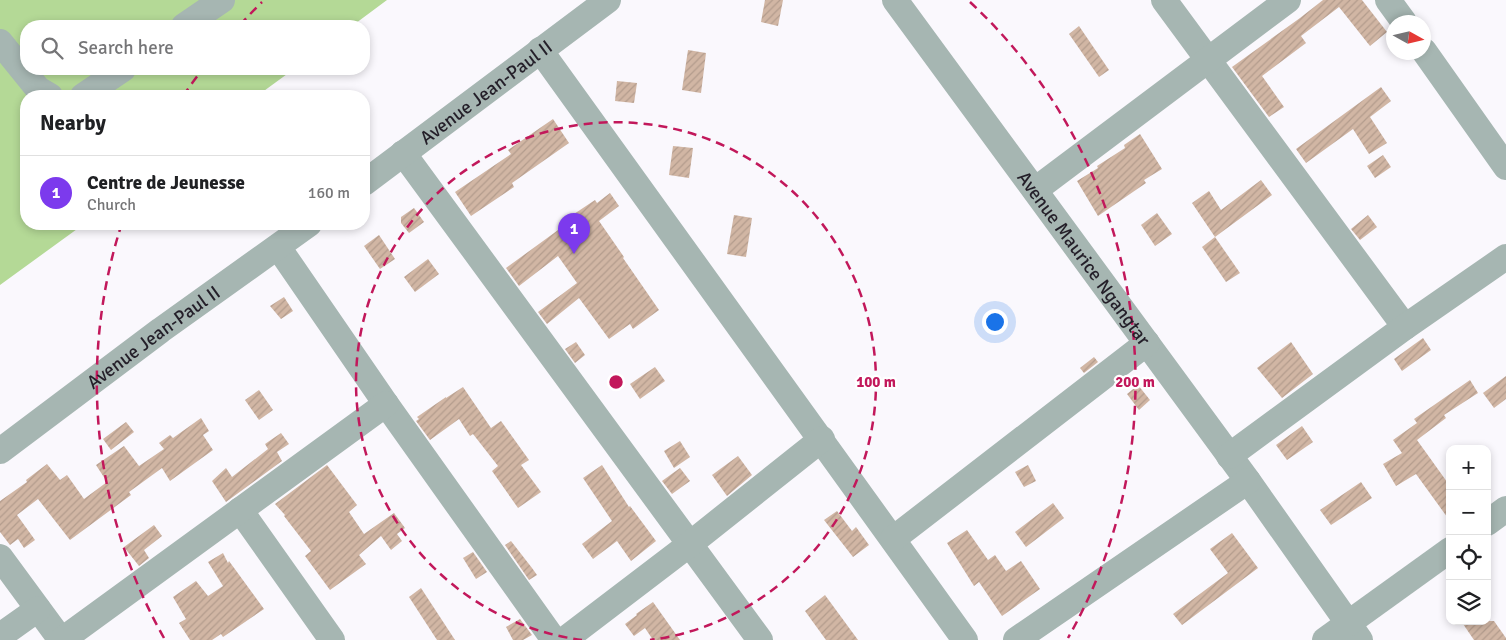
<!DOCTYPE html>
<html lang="en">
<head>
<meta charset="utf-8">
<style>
  :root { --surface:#fff; --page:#f2f2f2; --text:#202124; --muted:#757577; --line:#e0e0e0; --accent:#7c3aed }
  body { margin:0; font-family:Signika,sans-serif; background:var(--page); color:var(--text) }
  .controls { position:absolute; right:15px; bottom:15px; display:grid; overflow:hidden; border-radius:10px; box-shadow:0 2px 8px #0003 }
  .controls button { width:45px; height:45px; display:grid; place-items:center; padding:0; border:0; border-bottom:1px solid var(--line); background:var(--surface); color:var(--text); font:25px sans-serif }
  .compass { position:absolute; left:1386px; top:15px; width:45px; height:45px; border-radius:50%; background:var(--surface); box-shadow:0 2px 8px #0003; rotate:98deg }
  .you { position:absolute; left:994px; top:321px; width:18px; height:18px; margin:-12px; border:4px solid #fff; border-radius:50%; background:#1a73e8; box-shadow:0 0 0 8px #1a73e833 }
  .badge { display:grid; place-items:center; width:32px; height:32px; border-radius:50%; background:var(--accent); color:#fff; font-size:16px; font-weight:700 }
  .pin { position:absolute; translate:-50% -41px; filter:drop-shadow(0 1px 2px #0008) }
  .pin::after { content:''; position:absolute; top:26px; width:18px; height:15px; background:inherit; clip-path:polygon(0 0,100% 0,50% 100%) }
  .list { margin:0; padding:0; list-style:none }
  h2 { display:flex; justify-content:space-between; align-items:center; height:65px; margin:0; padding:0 20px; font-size:21px }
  h2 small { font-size:16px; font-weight:400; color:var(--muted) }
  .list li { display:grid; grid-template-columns:32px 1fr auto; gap:15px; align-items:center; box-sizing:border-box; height:75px; padding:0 20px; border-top:1px solid var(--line) }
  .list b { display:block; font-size:19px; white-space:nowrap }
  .list p { margin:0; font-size:16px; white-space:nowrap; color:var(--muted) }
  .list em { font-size:16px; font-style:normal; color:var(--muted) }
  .icon { flex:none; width:28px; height:28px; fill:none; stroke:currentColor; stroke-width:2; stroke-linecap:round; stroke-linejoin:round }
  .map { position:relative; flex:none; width:1506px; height:640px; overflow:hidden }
  .search { position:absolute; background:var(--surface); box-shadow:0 2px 8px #0003; left:20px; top:20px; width:350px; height:55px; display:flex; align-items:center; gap:12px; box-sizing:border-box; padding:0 18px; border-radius:20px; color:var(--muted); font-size:19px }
  .panel { position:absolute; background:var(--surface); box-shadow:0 2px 8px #0003; left:20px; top:90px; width:350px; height:140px; border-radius:20px }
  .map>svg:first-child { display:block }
  .pitch { fill:#b4d996 }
  .building { fill:url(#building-hatch) }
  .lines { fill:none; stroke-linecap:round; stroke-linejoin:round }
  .minor { stroke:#a6b6b2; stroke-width:26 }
  .ring { fill:none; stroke:#c2185b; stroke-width:2.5; stroke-dasharray:9 6 }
  .labels { text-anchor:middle; stroke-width:4.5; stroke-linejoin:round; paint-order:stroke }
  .street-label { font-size:19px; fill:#241f29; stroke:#fff }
  .centre { fill:#c2185b; stroke:#fff; stroke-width:2.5 }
  .ring-label { font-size:15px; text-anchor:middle; font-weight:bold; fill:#c2185b; stroke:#fff; stroke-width:4.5; stroke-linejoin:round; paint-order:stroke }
</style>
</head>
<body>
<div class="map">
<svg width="1506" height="640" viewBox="0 0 1506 640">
  <defs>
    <pattern id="building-hatch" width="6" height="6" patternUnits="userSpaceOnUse" patternTransform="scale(1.25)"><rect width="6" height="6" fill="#d1b6a4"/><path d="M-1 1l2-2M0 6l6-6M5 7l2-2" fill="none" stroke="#b39c8d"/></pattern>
  </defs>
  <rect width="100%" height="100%" fill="#faf8fd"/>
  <polygon class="pitch" points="0,0 387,0 352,26 26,26 26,69 294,69 257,96 26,96 26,224 84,224 0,285"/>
  <g class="building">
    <polygon points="765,0 783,0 778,26 761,22"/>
    <polygon points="1323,0 1362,0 1387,32 1370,46 1339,7 1301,36 1306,43 1262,76 1284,107 1269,117 1232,67 1300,18"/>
    <polygon points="1079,26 1109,70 1099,77 1069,34"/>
    <polygon points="688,50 706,53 701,93 682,90"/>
    <polygon points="617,81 637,83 634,103 615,101"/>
    <polygon points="1381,87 1391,101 1370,117 1387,143 1369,154 1353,129 1306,163 1296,149"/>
    <polygon points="553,119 569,143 512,183 514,187 471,216 455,192 511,154 508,150"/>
    <polygon points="1140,134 1162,169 1144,180 1146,183 1098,216 1077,181 1098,168 1097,166 1125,148 1124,145"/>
    <polygon points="673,146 693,148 689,178 669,175"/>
    <polygon points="1383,155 1391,167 1375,178 1367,166"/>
    <polygon points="1261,180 1272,195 1215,237 1192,203 1209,191 1221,210"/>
    <polygon points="610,193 619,206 599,221 624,257 623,258 659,310 633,329 630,324 609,339 579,298 547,324 538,312 577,283 558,256 519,286 506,268 565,225 562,222 595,200 597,203"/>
    <polygon points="414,208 424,222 409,233 401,223 401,217"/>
    <polygon points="1157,213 1172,234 1155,246 1141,225"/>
    <polygon points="734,215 752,218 746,257 727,254"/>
    <polygon points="1368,215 1377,227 1360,240 1351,229"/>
    <polygon points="379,235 395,259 380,269 364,246"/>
    <polygon points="1215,237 1240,273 1226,282 1202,247"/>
    <polygon points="428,259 439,274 415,292 404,277"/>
    <polygon points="284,297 293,311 281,319 270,306"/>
    <polygon points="1423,338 1431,350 1402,371 1394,359"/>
    <polygon points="576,342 585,355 575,363 565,349"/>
    <polygon points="1291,342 1313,374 1282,398 1257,368"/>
    <polygon points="1094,357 1098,362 1084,373 1080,368"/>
    <polygon points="655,367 665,381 640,399 630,384"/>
    <polygon points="1506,376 1506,399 1494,408 1483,393"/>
    <polygon points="1470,380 1478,393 1444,415 1446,418 1417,440 1450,486 1450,521 1416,474 1396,486 1383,464 1402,453 1393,440 1417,423 1414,419"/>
    <polygon points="1138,385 1150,400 1139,410 1127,394"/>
    <polygon points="463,387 491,428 501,421 529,460 521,465 541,492 518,508 492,471 498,466 473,434 470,436 459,419 430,440 416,421 419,419 417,417 446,397 446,398"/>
    <polygon points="259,390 273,410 259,420 245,400"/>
    <polygon points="201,418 209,431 203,435 213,450 170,481 162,468 129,492 131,495 70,540 38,499 17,515 35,540 24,548 18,539 10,545 0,532 0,501 27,482 26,480 47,464 60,480 67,475 84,499 107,482 96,465 124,446 139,466 164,449 159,443 170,435 173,438"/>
    <polygon points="126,422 134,432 111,450 103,439"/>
    <polygon points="1302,426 1313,442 1287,460 1276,445"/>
    <polygon points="281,433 289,444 277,452 282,461 226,502 212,481 226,468 232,477 268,449 265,444"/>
    <polygon points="680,441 690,457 674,468 664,451"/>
    <polygon points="738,456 752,475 727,496 712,475"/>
    <polygon points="327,465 357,505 349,512 364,534 394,513 405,528 397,534 402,541 391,550 381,536 359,555 366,564 330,590 305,556 311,551 284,516 285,515 275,504"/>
    <polygon points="602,465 629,507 630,506 656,541 631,561 617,541 593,559 582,544 612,521 583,478"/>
    <polygon points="1028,465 1036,481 1024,487 1015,472"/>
    <polygon points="680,468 690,481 672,494 662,481"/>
    <polygon points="1361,482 1372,498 1331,525 1320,510"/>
    <polygon points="1053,503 1064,518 1026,547 1015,532"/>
    <polygon points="837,511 852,531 856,527 869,545 853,557 824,520"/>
    <polygon points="154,525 162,536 144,550 149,558 139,566 124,547"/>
    <polygon points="967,530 988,560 995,555 1006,571 1021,561 1040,589 1002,616 979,582 974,586 947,543"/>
    <polygon points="1232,533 1258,568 1182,625 1173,614 1228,573 1210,549"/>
    <polygon points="511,541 532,568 537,575 529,580 505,545"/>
    <polygon points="473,552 487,572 476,579 463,558"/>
    <polygon points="223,553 228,563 229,561 264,609 223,637 221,634 212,640 190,640 179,623 186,619 173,597 196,581 208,596 223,586 208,562"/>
    <polygon points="421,588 455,640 437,640 409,597"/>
    <polygon points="825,595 858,640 826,640 805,611"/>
    <polygon points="653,602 680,640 653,640 645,628 634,636 625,624 637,615 636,614"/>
    <polygon points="520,619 532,635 523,640 513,640 506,627"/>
    <polygon points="1461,621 1494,621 1506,638 1506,640 1474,640"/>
  </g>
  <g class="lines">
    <g class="minor">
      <path id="s1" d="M895,0L1248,481L1360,640"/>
      <polyline points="1164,0 1405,327"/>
      <polyline points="1388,0 1404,22"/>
      <polyline points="184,26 222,0"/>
      <polyline points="0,42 38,89 50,96"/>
      <polyline points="540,50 965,640"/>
      <polyline points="1424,51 1506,167"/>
      <polyline points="83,96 123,69"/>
      <polyline points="403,153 760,640"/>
      <path id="s2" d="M364,183L608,0"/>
      <polyline points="1035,190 1288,0"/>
      <polyline points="278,247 386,404 554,640"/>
      <path id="s3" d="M0,451L161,330L309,224"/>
      <polyline points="1229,456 1405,327 1506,257"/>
      <polyline points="240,510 332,640"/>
      <polyline points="1487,523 1506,509"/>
      <polyline points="893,539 1147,343"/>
      <polyline points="0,557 61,640"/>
      <polyline points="0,636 38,609"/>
      <polyline points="62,640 386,404"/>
      <polyline points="564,640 690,544 822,439"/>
      <polyline points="1016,640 1248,481"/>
      <polyline points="1325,640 1450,550"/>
    </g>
  </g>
  <g class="ring">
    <path d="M582 640A260 260 0 1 1 650 640"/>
    <path d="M164 638A519 519 0 0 1 121 226M183 96A519 519 0 0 1 202 70M240 25A519 519 0 0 1 262 2M970 2A519 519 0 0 1 1068 638"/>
  </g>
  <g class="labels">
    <g class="street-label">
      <text dy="7" stroke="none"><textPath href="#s2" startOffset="152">Avenue Jean-Paul II</textPath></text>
      <text dy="7" stroke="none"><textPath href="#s1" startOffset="320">Avenue Maurice Ngangtar</textPath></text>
      <text dy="7" stroke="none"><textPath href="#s3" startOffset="191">Avenue Jean-Paul II</textPath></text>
    </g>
  </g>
  <circle cx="616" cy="382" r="8" class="centre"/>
  <g class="ring-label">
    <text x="876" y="387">100 m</text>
    <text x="1135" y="387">200 m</text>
  </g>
</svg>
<div class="controls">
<button>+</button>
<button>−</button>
<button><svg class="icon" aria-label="locate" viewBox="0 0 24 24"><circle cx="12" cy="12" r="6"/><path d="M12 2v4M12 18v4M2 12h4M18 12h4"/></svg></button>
<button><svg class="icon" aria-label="layers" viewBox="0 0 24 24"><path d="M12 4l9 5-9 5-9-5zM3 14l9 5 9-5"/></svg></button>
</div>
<svg class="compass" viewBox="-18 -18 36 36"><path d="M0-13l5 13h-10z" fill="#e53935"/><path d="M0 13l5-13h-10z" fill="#757577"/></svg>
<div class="you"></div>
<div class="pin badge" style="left:574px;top:254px">1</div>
<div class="search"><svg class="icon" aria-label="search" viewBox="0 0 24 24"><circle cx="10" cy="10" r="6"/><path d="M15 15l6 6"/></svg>Search here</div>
<section class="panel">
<h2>Nearby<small></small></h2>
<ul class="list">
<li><span class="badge">1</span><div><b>Centre de Jeunesse</b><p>Church</p></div><em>160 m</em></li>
</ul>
</section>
</div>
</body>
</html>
